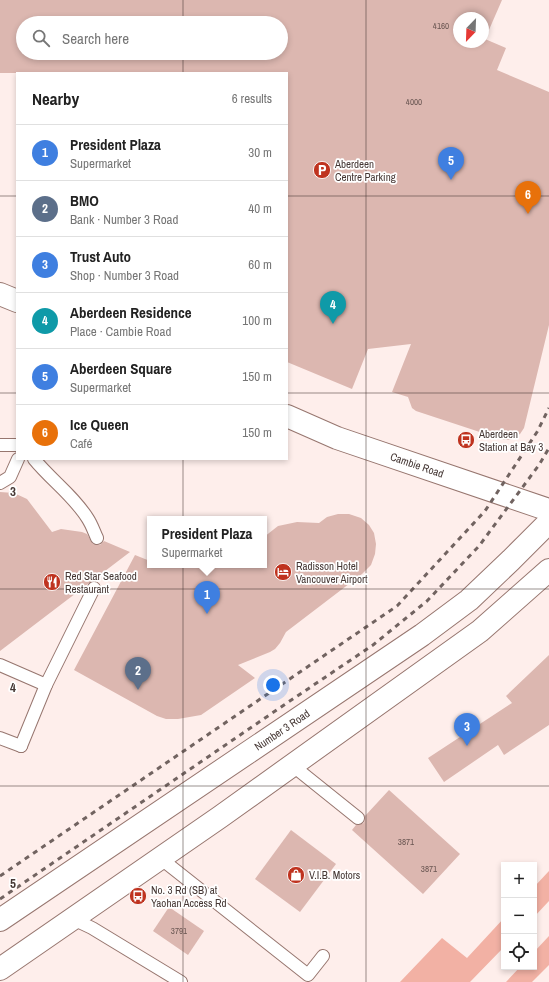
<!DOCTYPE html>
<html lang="en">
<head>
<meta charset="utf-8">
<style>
  :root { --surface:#fff; --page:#f2f2f2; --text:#222; --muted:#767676; --line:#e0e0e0; --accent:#0b8043 }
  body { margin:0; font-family:"Archivo Narrow",sans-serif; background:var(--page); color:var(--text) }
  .controls { position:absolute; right:12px; bottom:12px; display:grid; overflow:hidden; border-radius:0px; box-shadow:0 2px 6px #0003 }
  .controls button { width:36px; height:36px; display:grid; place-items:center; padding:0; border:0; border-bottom:1px solid var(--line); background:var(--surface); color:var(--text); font:20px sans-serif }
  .compass { position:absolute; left:453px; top:12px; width:36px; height:36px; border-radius:50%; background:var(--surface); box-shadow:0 2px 6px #0003; rotate:203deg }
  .you { position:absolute; left:273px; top:685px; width:14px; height:14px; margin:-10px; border:3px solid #fff; border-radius:50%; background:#1a73e8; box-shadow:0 0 0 6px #1a73e833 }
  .badge { display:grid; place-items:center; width:26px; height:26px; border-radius:50%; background:var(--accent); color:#fff; font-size:13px; font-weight:700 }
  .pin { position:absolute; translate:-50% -33px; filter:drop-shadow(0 1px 2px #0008) }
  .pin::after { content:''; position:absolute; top:21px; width:14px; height:12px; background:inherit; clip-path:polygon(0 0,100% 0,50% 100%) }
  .popup { position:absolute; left:147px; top:516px; width:120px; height:52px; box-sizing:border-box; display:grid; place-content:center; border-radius:0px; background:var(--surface); filter:drop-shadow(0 1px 3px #0005); font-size:13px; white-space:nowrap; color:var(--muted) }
  .popup b { font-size:15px; color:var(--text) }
  .popup::after { content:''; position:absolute; left:50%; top:100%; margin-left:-8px; border:8px solid transparent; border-top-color:var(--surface) }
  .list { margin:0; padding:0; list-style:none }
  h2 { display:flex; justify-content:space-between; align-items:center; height:52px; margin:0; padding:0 16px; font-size:17px }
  h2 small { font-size:13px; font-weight:400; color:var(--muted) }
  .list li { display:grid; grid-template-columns:26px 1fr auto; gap:12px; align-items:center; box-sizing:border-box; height:56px; padding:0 16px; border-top:1px solid var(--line) }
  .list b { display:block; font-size:15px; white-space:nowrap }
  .list p { margin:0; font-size:13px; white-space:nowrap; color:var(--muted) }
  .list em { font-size:13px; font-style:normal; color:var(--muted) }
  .icon { flex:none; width:22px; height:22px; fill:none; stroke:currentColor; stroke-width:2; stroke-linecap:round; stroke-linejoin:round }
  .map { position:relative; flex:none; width:549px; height:982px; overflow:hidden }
  .search { position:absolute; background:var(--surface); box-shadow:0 2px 6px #0003; left:16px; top:16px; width:272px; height:44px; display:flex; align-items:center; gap:10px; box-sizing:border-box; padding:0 14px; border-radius:22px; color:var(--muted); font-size:15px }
  .panel { position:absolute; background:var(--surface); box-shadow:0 2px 6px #0003; left:16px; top:72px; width:272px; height:388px; border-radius:0px }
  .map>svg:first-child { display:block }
  .green { fill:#f2b1a4 }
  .building { fill:#dcb7b0; fill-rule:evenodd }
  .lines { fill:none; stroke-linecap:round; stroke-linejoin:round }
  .service-casing { stroke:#97766f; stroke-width:14 }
  .secondary-casing { stroke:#97766f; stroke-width:24 }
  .service { stroke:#fff; stroke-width:12 }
  .secondary { stroke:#fff; stroke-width:22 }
  .rail { stroke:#716360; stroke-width:3; stroke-dasharray:5 5; stroke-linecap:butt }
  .grid { fill:none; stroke:#453734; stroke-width:1; stroke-opacity:0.55 }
  .labels { text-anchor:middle; stroke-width:3.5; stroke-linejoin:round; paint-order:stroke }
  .number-label { font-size:9px; fill:#6b5753 }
  .poi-label { font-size:11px; fill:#453734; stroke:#fff; text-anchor:start }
  .street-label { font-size:11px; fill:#453734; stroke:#fff }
  .grid-label { font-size:13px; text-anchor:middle; font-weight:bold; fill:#453734; stroke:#fff; stroke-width:3.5; stroke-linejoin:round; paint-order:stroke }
</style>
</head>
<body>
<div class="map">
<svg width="549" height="982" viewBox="0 0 549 982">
  <rect width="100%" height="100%" fill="#feeeeb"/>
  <g class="green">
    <polygon points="549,871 549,901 534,917 534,887"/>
    <polygon points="504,918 504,947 470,982 400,982 442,938 467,958"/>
    <polygon points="549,936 549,965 532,982 506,982 520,967 534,967 534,952"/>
  </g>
  <g class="building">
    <path d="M0,0H502L485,39L506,48L497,70L549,92V325L524,428L520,434L510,440H504L416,411L412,408L408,397L392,392L411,344L368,349L352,389L287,362V73H0ZM459,18H483V42H459ZM23,23H281V53H23Z"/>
    <polygon points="0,492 14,493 27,499 52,532 61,529 82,532 87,534 93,544 100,545 104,541 130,552 0,651"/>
    <polygon points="338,514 349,514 361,518 369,525 374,533 376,544 375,554 371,565 362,574 286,632 280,643 275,649 270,652 238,665 255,678 201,715 178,719 166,719 157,716 74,670 135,555 150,561 150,565 264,565 264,537 278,526 297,522 319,523 327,517"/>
    <polygon points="549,655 549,725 504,755 498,745 444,782 428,758 512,703 506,696"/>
    <polygon points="389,790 460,854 423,894 352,830 356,825 364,823 365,816"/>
    <polygon points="291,830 336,864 300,912 255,879"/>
    <polygon points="169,907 204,931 188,955 153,931"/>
  </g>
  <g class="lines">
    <defs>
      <g id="service">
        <polyline points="0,445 17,445"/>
        <path d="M34,459C51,480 74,496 88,519C92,525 94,532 97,538"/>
        <polyline points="0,483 10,477 18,459"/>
        <polyline points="0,665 46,685"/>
        <polyline points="0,738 21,746"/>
        <polyline points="21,746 46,685 94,588"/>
        <polyline points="292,765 358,818"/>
        <polyline points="160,858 308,975 323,956"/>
        <polyline points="73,919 92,928 181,982"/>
      </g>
      <g id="secondary">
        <polyline points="0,294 17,301"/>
        <polyline points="287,416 337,438 549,510"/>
        <polyline points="0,920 422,635 469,600 511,560 549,522"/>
        <polyline points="0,969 220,817 480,631 549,570"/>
      </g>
    </defs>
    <use href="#service" class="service-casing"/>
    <use href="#secondary" class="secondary-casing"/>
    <use href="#service" class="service"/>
    <use href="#secondary" class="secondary"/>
    <g class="rail">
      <polyline points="0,876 397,606 485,511 537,432 549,408"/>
      <polyline points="0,899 284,705 373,645 427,601 479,546 539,465 549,448"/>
    </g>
  </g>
  <path class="grid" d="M183,0V23M366,0V982M183,53V73M0,196H17M287,196H549M0,393H17M287,393H549M183,459V982M0,589H549M0,786H549"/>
  <defs>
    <symbol id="parking-disc" viewBox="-11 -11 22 22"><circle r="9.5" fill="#bf331f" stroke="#fff"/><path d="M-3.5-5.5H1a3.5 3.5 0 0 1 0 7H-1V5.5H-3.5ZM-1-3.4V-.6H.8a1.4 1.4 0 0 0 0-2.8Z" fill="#fff"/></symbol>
    <symbol id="bus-disc" viewBox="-11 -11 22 22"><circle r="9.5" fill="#bf331f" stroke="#fff"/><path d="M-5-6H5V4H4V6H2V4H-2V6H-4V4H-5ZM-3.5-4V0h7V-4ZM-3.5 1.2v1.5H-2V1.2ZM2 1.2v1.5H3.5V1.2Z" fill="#fff"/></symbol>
    <symbol id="hotel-disc" viewBox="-11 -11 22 22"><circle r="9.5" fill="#bf331f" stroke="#fff"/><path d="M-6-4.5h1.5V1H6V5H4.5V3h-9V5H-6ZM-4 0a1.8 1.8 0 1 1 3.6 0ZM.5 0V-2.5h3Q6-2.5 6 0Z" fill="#fff"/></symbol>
    <symbol id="restaurant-disc" viewBox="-11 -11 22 22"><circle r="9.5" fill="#bf331f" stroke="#fff"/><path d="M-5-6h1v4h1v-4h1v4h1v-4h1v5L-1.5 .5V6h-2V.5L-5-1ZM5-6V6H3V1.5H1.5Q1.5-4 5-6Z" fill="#fff"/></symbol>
    <symbol id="shop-disc" viewBox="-11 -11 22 22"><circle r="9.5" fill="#bf331f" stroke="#fff"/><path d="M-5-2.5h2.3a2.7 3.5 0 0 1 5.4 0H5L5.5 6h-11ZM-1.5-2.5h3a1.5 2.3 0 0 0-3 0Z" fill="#fff"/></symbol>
  </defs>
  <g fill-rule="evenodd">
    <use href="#parking-disc" x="312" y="160" width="20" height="20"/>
    <use href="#bus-disc" x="456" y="430" width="20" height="20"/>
    <use href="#hotel-disc" x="273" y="562" width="20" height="20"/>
    <use href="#restaurant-disc" x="42" y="572" width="20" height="20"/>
    <use href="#shop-disc" x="286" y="865" width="20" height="20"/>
    <use href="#bus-disc" x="128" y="886" width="20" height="20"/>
  </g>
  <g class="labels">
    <g class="number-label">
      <text x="441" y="29">4160</text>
      <text x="414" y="105">4000</text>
      <text x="406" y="845">3871</text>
      <text x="429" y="872">3871</text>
      <text x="179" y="934">3791</text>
    </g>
    <g class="poi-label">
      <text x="335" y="168">Aberdeen<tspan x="335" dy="13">Centre Parking</tspan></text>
      <text x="479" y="438">Aberdeen<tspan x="479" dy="13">Station at Bay 3</tspan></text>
      <text x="296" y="570">Radisson Hotel<tspan x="296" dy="13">Vancouver Airport</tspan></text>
      <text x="65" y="580">Red Star Seafood<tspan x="65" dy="13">Restaurant</tspan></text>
      <text x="309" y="879">V.I.B. Motors</text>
      <text x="151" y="894">No. 3 Rd (SB) at<tspan x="151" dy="13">Yaohan Access Rd</tspan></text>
    </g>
    <g class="street-label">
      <text transform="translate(417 465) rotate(19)" y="4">Cambie Road</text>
      <text transform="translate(282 730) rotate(-34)" y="4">Number 3 Road</text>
    </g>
  </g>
  <g class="grid-label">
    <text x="13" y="496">3</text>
    <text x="13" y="692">4</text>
    <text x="13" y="888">5</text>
  </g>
</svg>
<div class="controls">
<button>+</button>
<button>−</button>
<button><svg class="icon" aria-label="locate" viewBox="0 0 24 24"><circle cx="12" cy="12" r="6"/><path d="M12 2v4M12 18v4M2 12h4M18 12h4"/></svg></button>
</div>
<svg class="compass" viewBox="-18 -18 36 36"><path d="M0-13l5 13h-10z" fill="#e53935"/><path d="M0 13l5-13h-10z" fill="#767676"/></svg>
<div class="you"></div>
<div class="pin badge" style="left:207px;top:614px;background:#3f7fe0">1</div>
<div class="popup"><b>President Plaza</b>Supermarket</div>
<div class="pin badge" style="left:138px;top:690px;background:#5c6f8a">2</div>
<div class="pin badge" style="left:467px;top:746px;background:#3f7fe0">3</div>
<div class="pin badge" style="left:333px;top:324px;background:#0f9aa8">4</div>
<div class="pin badge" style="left:451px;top:180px;background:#3f7fe0">5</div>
<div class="pin badge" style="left:528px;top:214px;background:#e8710a">6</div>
<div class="search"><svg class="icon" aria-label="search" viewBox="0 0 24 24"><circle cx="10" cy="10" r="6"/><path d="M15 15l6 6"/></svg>Search here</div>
<section class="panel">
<h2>Nearby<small>6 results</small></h2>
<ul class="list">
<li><span class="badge" style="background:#3f7fe0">1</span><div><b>President Plaza</b><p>Supermarket</p></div><em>30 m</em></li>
<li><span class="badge" style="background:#5c6f8a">2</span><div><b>BMO</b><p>Bank · Number 3 Road</p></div><em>40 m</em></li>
<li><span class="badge" style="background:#3f7fe0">3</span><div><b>Trust Auto</b><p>Shop · Number 3 Road</p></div><em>60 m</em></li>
<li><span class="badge" style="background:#0f9aa8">4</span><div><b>Aberdeen Residence</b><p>Place · Cambie Road</p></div><em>100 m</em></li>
<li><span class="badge" style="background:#3f7fe0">5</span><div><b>Aberdeen Square</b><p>Supermarket</p></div><em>150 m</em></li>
<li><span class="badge" style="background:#e8710a">6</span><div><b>Ice Queen</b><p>Café</p></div><em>150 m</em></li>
</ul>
</section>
</div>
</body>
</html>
